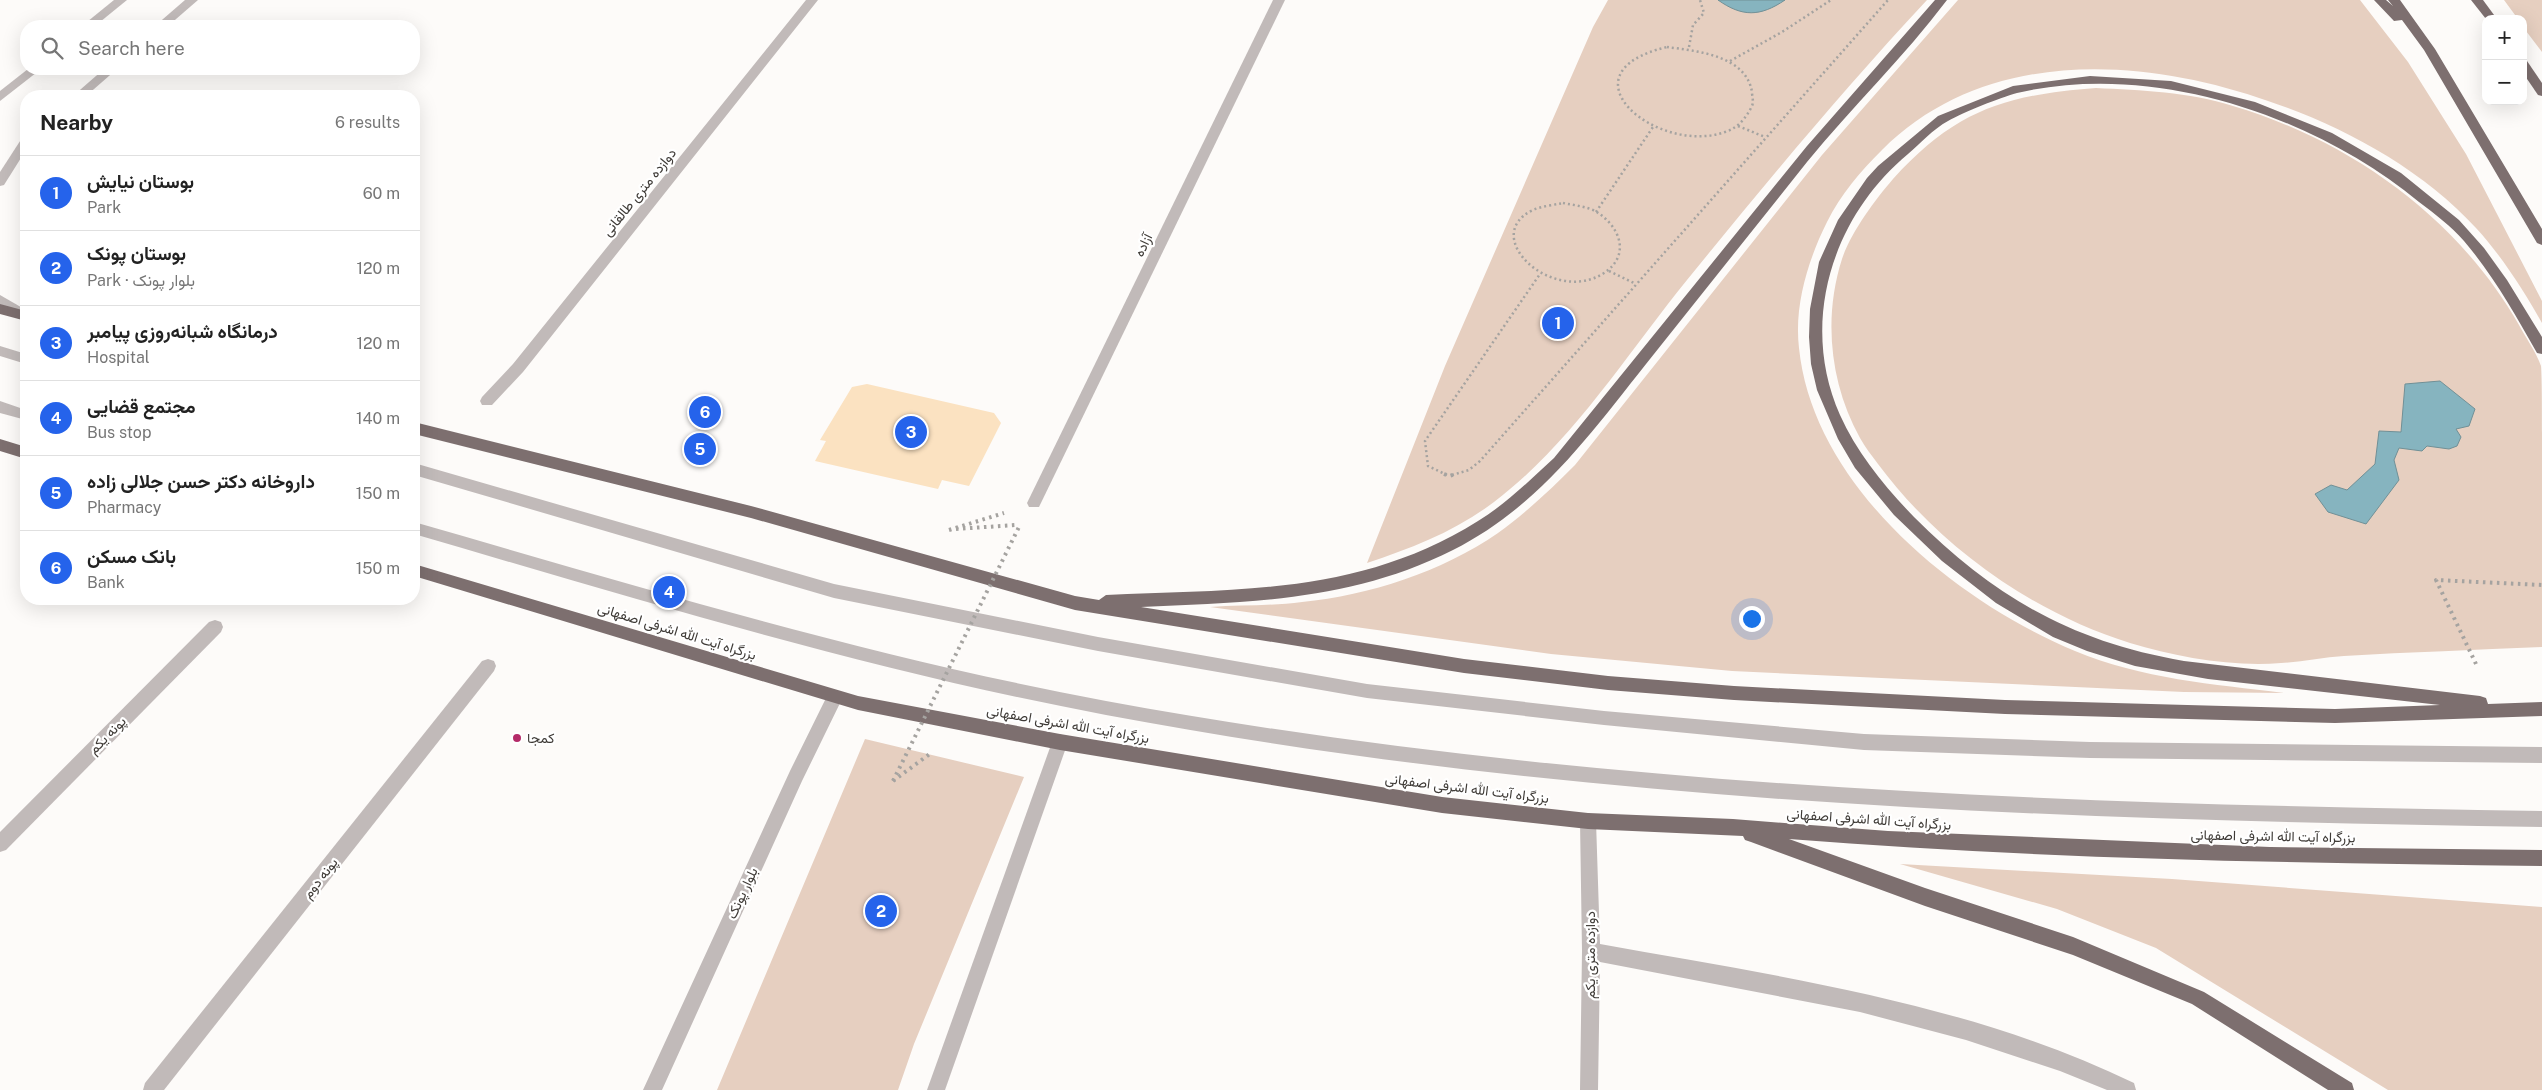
<!DOCTYPE html>
<html lang="en">
<head>
<meta charset="utf-8">
<style>
  :root { --surface:#fff; --page:#f6f6f6; --text:#222; --muted:#767676; --line:#e0e0e0; --accent:#2563eb }
  body { margin:0; font-family:"Public Sans",Vazirmatn,sans-serif; background:var(--page); color:var(--text) }
  .controls { position:absolute; right:15px; top:15px; display:grid; overflow:hidden; border-radius:10px; box-shadow:0 5px 20px #0002 }
  .controls button { width:45px; height:45px; display:grid; place-items:center; padding:0; border:0; border-bottom:1px solid var(--line); background:var(--surface); color:var(--text); font:25px sans-serif }
  .you { position:absolute; left:1751px; top:618px; width:18px; height:18px; margin:-12px; border:4px solid #fff; border-radius:50%; background:#1a73e8; box-shadow:0 0 0 8px #1a73e833 }
  .badge { display:grid; place-items:center; width:32px; height:32px; border-radius:50%; background:var(--accent); color:#fff; font-size:16px; font-weight:700 }
  .pin { position:absolute; translate:-50% -50%; border:2px solid #fff; box-shadow:0 1px 5px #0006 }
  .list { margin:0; padding:0; list-style:none }
  h2 { display:flex; justify-content:space-between; align-items:center; height:65px; margin:0; padding:0 20px; font-size:21px }
  h2 small { font-size:16px; font-weight:400; color:var(--muted) }
  .list li { display:grid; grid-template-columns:32px 1fr auto; gap:15px; align-items:center; box-sizing:border-box; height:75px; padding:0 20px; border-top:1px solid var(--line) }
  .list b { display:block; font-size:19px; white-space:nowrap }
  .list p { margin:0; font-size:16px; white-space:nowrap; color:var(--muted) }
  .list em { font-size:16px; font-style:normal; color:var(--muted) }
  .icon { flex:none; width:28px; height:28px; fill:none; stroke:currentColor; stroke-width:2; stroke-linecap:round; stroke-linejoin:round }
  .map { position:relative; flex:none; width:2542px; height:1090px; overflow:hidden }
  .search { position:absolute; background:var(--surface); box-shadow:0 5px 20px #0002; left:20px; top:20px; width:400px; height:55px; display:flex; align-items:center; gap:12px; box-sizing:border-box; padding:0 18px; border-radius:20px; color:var(--muted); font-size:19px }
  .panel { position:absolute; background:var(--surface); box-shadow:0 5px 20px #0002; left:20px; top:90px; width:400px; height:515px; border-radius:20px }
  .map>svg:first-child { display:block }
  .green { fill:#e6cfc0 }
  .water { fill:#86b4bf; stroke:#719096 }
  .building { fill:#fbe2c1 }
  .lines { fill:none; stroke-linecap:round; stroke-linejoin:round }
  .path-far1 { stroke:#a5a3a0; stroke-width:2.5; stroke-dasharray:2 3; stroke-linecap:butt }
  .path { stroke:#a5a3a0; stroke-width:4; stroke-dasharray:2.5 4.5; stroke-linecap:butt }
  .minor { fill:#c1bab9; fill-rule:evenodd }
  .highway { fill:#7d6f6f; fill-rule:evenodd }
  .path-bridge { stroke:#a5a3a0; stroke-width:4; stroke-dasharray:2.5 4.5; stroke-linecap:butt }
  .poi-dot { fill:#b42a68; stroke:#fff; stroke-width:2 }
  .labels { text-anchor:middle; stroke-width:4.5; stroke-linejoin:round; paint-order:stroke }
  .street-label { font-size:14px; fill:#3f3b37; stroke:#fff }
  .poi-label { font-size:14px; fill:#3f3b37; stroke:#fff; text-anchor:start }
</style>
</head>
<body>
<div class="map">
<svg width="2542" height="1090" viewBox="0 0 2542 1090">
  <rect width="100%" height="100%" fill="#fdfbf9"/>
  <g class="green">
    <path d="M1608,0H1927C1843,90 1765,184 1687,280C1626,355 1572,443 1494,502C1456,531 1412,548 1367,563L1445,366L1593,27Z"/>
    <path d="M1958,0H2360L2408,62L2466,154L2542,301V323C2524,291 2501,255 2476,228C2422,169 2343,126 2268,101C2140,56 1984,48 1882,150C1860,172 1841,194 1827,222C1808,260 1794,306 1799,348C1813,486 1955,601 2075,651C2142,679 2213,684 2284,693L2184,692L1732,671L1551,654L1210,607C1241,605 1272,606 1302,602C1370,595 1441,572 1498,533C1526,513 1551,489 1575,465L1822,155Z"/>
    <polygon points="2504,0 2542,0 2542,52 2523,27 2523,19 2518,19"/>
    <path d="M2096,88C2141,90 2189,92 2233,106C2351,141 2458,218 2519,325C2526,338 2536,352 2541,366C2542,377 2542,418 2542,433C2542,504 2542,575 2542,647C2476,650 2410,652 2344,656C2323,657 2302,662 2281,663C2232,667 2176,657 2130,643C2031,612 1939,546 1878,464C1872,456 1865,447 1860,438C1830,384 1823,318 1842,259C1851,232 1875,200 1893,179C1956,110 2005,95 2096,88Z"/>
    <polygon points="865,739 1024,777 914,1044 898,1090 717,1090"/>
    <polygon points="1900,864 2172,879 2542,907 2542,1090 2388,1090 2156,948 2057,909"/>
  </g>
  <g class="water">
    <path d="M1718,0H1785C1760,17 1742,17 1718,0Z"/>
    <polygon points="2440,381 2475,409 2469,426 2456,429 2461,437 2457,446 2449,449 2427,446 2422,451 2399,448 2394,460 2399,480 2366,524 2328,512 2315,494 2331,485 2347,490 2375,464 2379,431 2401,432 2405,384"/>
  </g>
  <polygon class="building" points="867,384 994,413 1001,423 969,486 942,480 938,489 815,461 826,441 820,440 852,387"/>
  <g class="lines">
    <g class="path-far1">
      <path d="M1667,47C1696,51 1746,55 1752,92C1752,97 1754,101 1752,106C1746,118 1738,128 1725,132C1657,156 1557,73 1667,47Z"/>
      <polyline points="1689,47 1693,25 1704,13 1700,0"/>
      <polyline points="1730,61 1782,32 1831,0"/>
      <polyline points="1738,126 1765,137"/>
      <path d="M1563,203C1573,205 1583,206 1593,210C1618,223 1633,254 1604,273C1553,306 1478,236 1533,210C1542,206 1554,205 1563,203Z"/>
      <polyline points="1596,212 1653,127"/>
      <polyline points="1609,271 1636,284"/>
      <polyline points="1447,475 1428,466 1425,441 1540,274"/>
      <polyline points="1452,475 1469,470 1480,461 1888,0"/>
    </g>
    <g class="path">
      <polyline points="1444,474 1449,476 1456,474"/>
      <polyline points="956,529 1015,525"/>
      <polyline points="949,530 1004,513"/>
      <polyline points="2476,664 2436,580 2542,585"/>
      <polyline points="893,781 931,753"/>
    </g>
    <g class="minor">
      <polygon points="114,0 127,0 95,26 82,26"/>
      <polygon points="185,0 198,0 168,26 155,26"/>
      <polygon points="806,0 818,0 523,372 492,405 482,405 480,401 482,397 513,364"/>
      <polygon points="1273,0 1285,0 1039,507 1029,507 1027,503"/>
      <polygon points="28,69 41,69 0,101 0,91"/>
      <polygon points="104,69 117,69 86,96 73,96"/>
      <polygon points="26,137 26,150 4,185 0,186 0,172 22,138"/>
      <polygon points="0,295 26,310 26,319 19,319 0,306"/>
      <polygon points="0,346 26,354 26,364 0,356"/>
      <polygon points="0,401 26,410 26,420 0,413"/>
      <polygon points="414,463 834,584 1098,637 1367,684 1604,711 1864,734 2090,742 2542,747 2542,763 2090,758 1864,750 1604,725 1367,698 1098,651 834,598 414,475"/>
      <path d="M414,522C643,588 871,657 1106,701C1579,788 2062,804 2542,811V827C2062,820 1579,804 1106,715C871,671 643,601 414,534Z"/>
      <polygon points="215,620 221,622 223,627 221,632 6,850 0,852 0,832 209,622"/>
      <polygon points="488,659 494,661 496,666 494,671 164,1090 143,1090 145,1083 482,661"/>
      <polygon points="835,690 841,692 843,697 802,781 662,1090 643,1090 790,771 829,692"/>
      <polygon points="1060,734 1066,737 1068,742 945,1090 927,1090 1052,742 1054,737"/>
      <path d="M1588,813L1594,815L1596,821L1600,944C1778,976 1970,1003 2134,1083L2136,1090H2107L2060,1071L1966,1040L1860,1012L1600,962L1598,1090H1580L1582,951L1580,821L1582,815Z"/>
    </g>
    <g class="highway">
      <path d="M1935,0H1947C1904,57 1852,107 1807,162C1756,226 1705,290 1654,354C1593,430 1542,505 1453,550C1352,601 1251,602 1141,607L1464,659L1608,676L1734,686L2005,700L2335,709L2440,705L2208,679L2135,666L2087,651L2053,637L1996,603L1942,561L1894,515L1855,468L1838,439L1817,390L1811,364L1809,337L1810,309L1819,262L1838,220L1867,178L1878,166L1938,116L2013,86L2090,76L2171,81L2255,102L2332,133L2401,173L2459,220L2484,248L2507,280L2542,337V354L2537,353C2515,314 2493,275 2464,241C2451,226 2435,214 2419,202C2313,115 2153,61 2017,93C1999,98 1964,112 1948,121C1933,129 1920,144 1908,154C1832,217 1799,323 1840,415C1857,453 1885,487 1914,517C1994,597 2072,642 2184,661L2480,696L2486,698L2488,704L2542,702V716L2335,723L2005,714L1734,700L1608,690L1464,673L1075,610L751,518L414,434V422L751,506L1075,596L1099,600L1106,595C1239,589 1360,595 1478,521C1506,504 1530,480 1554,458L1807,146Z"/>
      <polygon points="2374,0 2386,0 2393,6 2388,0 2400,0 2435,49 2542,229 2542,245 2537,243 2424,50 2402,20 2394,21"/>
      <polygon points="2471,0 2483,0 2497,19 2486,19"/>
      <polygon points="2523,60 2527,61 2542,83 2542,96 2538,95 2523,73"/>
      <polygon points="0,304 26,311 26,321 0,314"/>
      <polygon points="0,439 26,447 26,459 0,451"/>
      <path d="M414,564L858,696L1060,734L1442,797L1588,813L1733,819L1888,831L2270,847L2542,850V866C2291,863 2039,859 1789,839L1925,888L2073,937L2204,992L2352,1083L2354,1090H2328L2192,1004L2073,955L1925,906L1751,842L1745,840L1743,836L1588,829L1442,813L1060,750L858,710L414,576Z"/>
    </g>
    <polyline class="path-bridge" points="893,781 1020,525"/>
  </g>
  <circle class="poi-dot" cx="517" cy="738" r="5"/>
  <g class="labels">
    <g class="street-label">
      <text transform="translate(639 192) rotate(-51)" y="5">دوازده متری طالقانی</text>
      <text transform="translate(1143 245) rotate(-64)" y="5">آزاده</text>
      <text transform="translate(677 631) rotate(17)" y="5">بزرگراه آیت الله اشرفی اصفهانی</text>
      <text transform="translate(1068 724) rotate(10)" y="5">بزرگراه آیت الله اشرفی اصفهانی</text>
      <text transform="translate(107 735) rotate(-45)" y="5">پونه یکم</text>
      <text transform="translate(1467 788) rotate(7)" y="5">بزرگراه آیت الله اشرفی اصفهانی</text>
      <text transform="translate(1869 819) rotate(4)" y="5">بزرگراه آیت الله اشرفی اصفهانی</text>
      <text transform="translate(2273 836) rotate(1)" y="5">بزرگراه آیت الله اشرفی اصفهانی</text>
      <text transform="translate(320 878) rotate(-52)" y="5">پونه دوم</text>
      <text transform="translate(742 893) rotate(-65)" y="5">بلوار پونک</text>
      <text transform="translate(1590 955) rotate(-90)" y="5">دوازده متری یکم</text>
    </g>
    <g class="poi-label">
      <text x="527" y="743">کمجا</text>
    </g>
  </g>
</svg>
<div class="controls">
<button>+</button>
<button>−</button>
</div>
<div class="you"></div>
<div class="pin badge" style="left:1558px;top:323px">1</div>
<div class="pin badge" style="left:881px;top:911px">2</div>
<div class="pin badge" style="left:911px;top:432px">3</div>
<div class="pin badge" style="left:669px;top:592px">4</div>
<div class="pin badge" style="left:700px;top:449px">5</div>
<div class="pin badge" style="left:705px;top:412px">6</div>
<div class="search"><svg class="icon" aria-label="search" viewBox="0 0 24 24"><circle cx="10" cy="10" r="6"/><path d="M15 15l6 6"/></svg>Search here</div>
<section class="panel">
<h2>Nearby<small>6 results</small></h2>
<ul class="list">
<li><span class="badge">1</span><div><b>بوستان نیایش</b><p>Park</p></div><em>60 m</em></li>
<li><span class="badge">2</span><div><b>بوستان پونک</b><p>Park · بلوار پونک</p></div><em>120 m</em></li>
<li><span class="badge">3</span><div><b>درمانگاه شبانه‌روزی پیامبر</b><p>Hospital</p></div><em>120 m</em></li>
<li><span class="badge">4</span><div><b>مجتمع قضایی</b><p>Bus stop</p></div><em>140 m</em></li>
<li><span class="badge">5</span><div><b>داروخانه دکتر حسن جلالی زاده</b><p>Pharmacy</p></div><em>150 m</em></li>
<li><span class="badge">6</span><div><b>بانک مسکن</b><p>Bank</p></div><em>150 m</em></li>
</ul>
</section>
</div>
</body>
</html>
